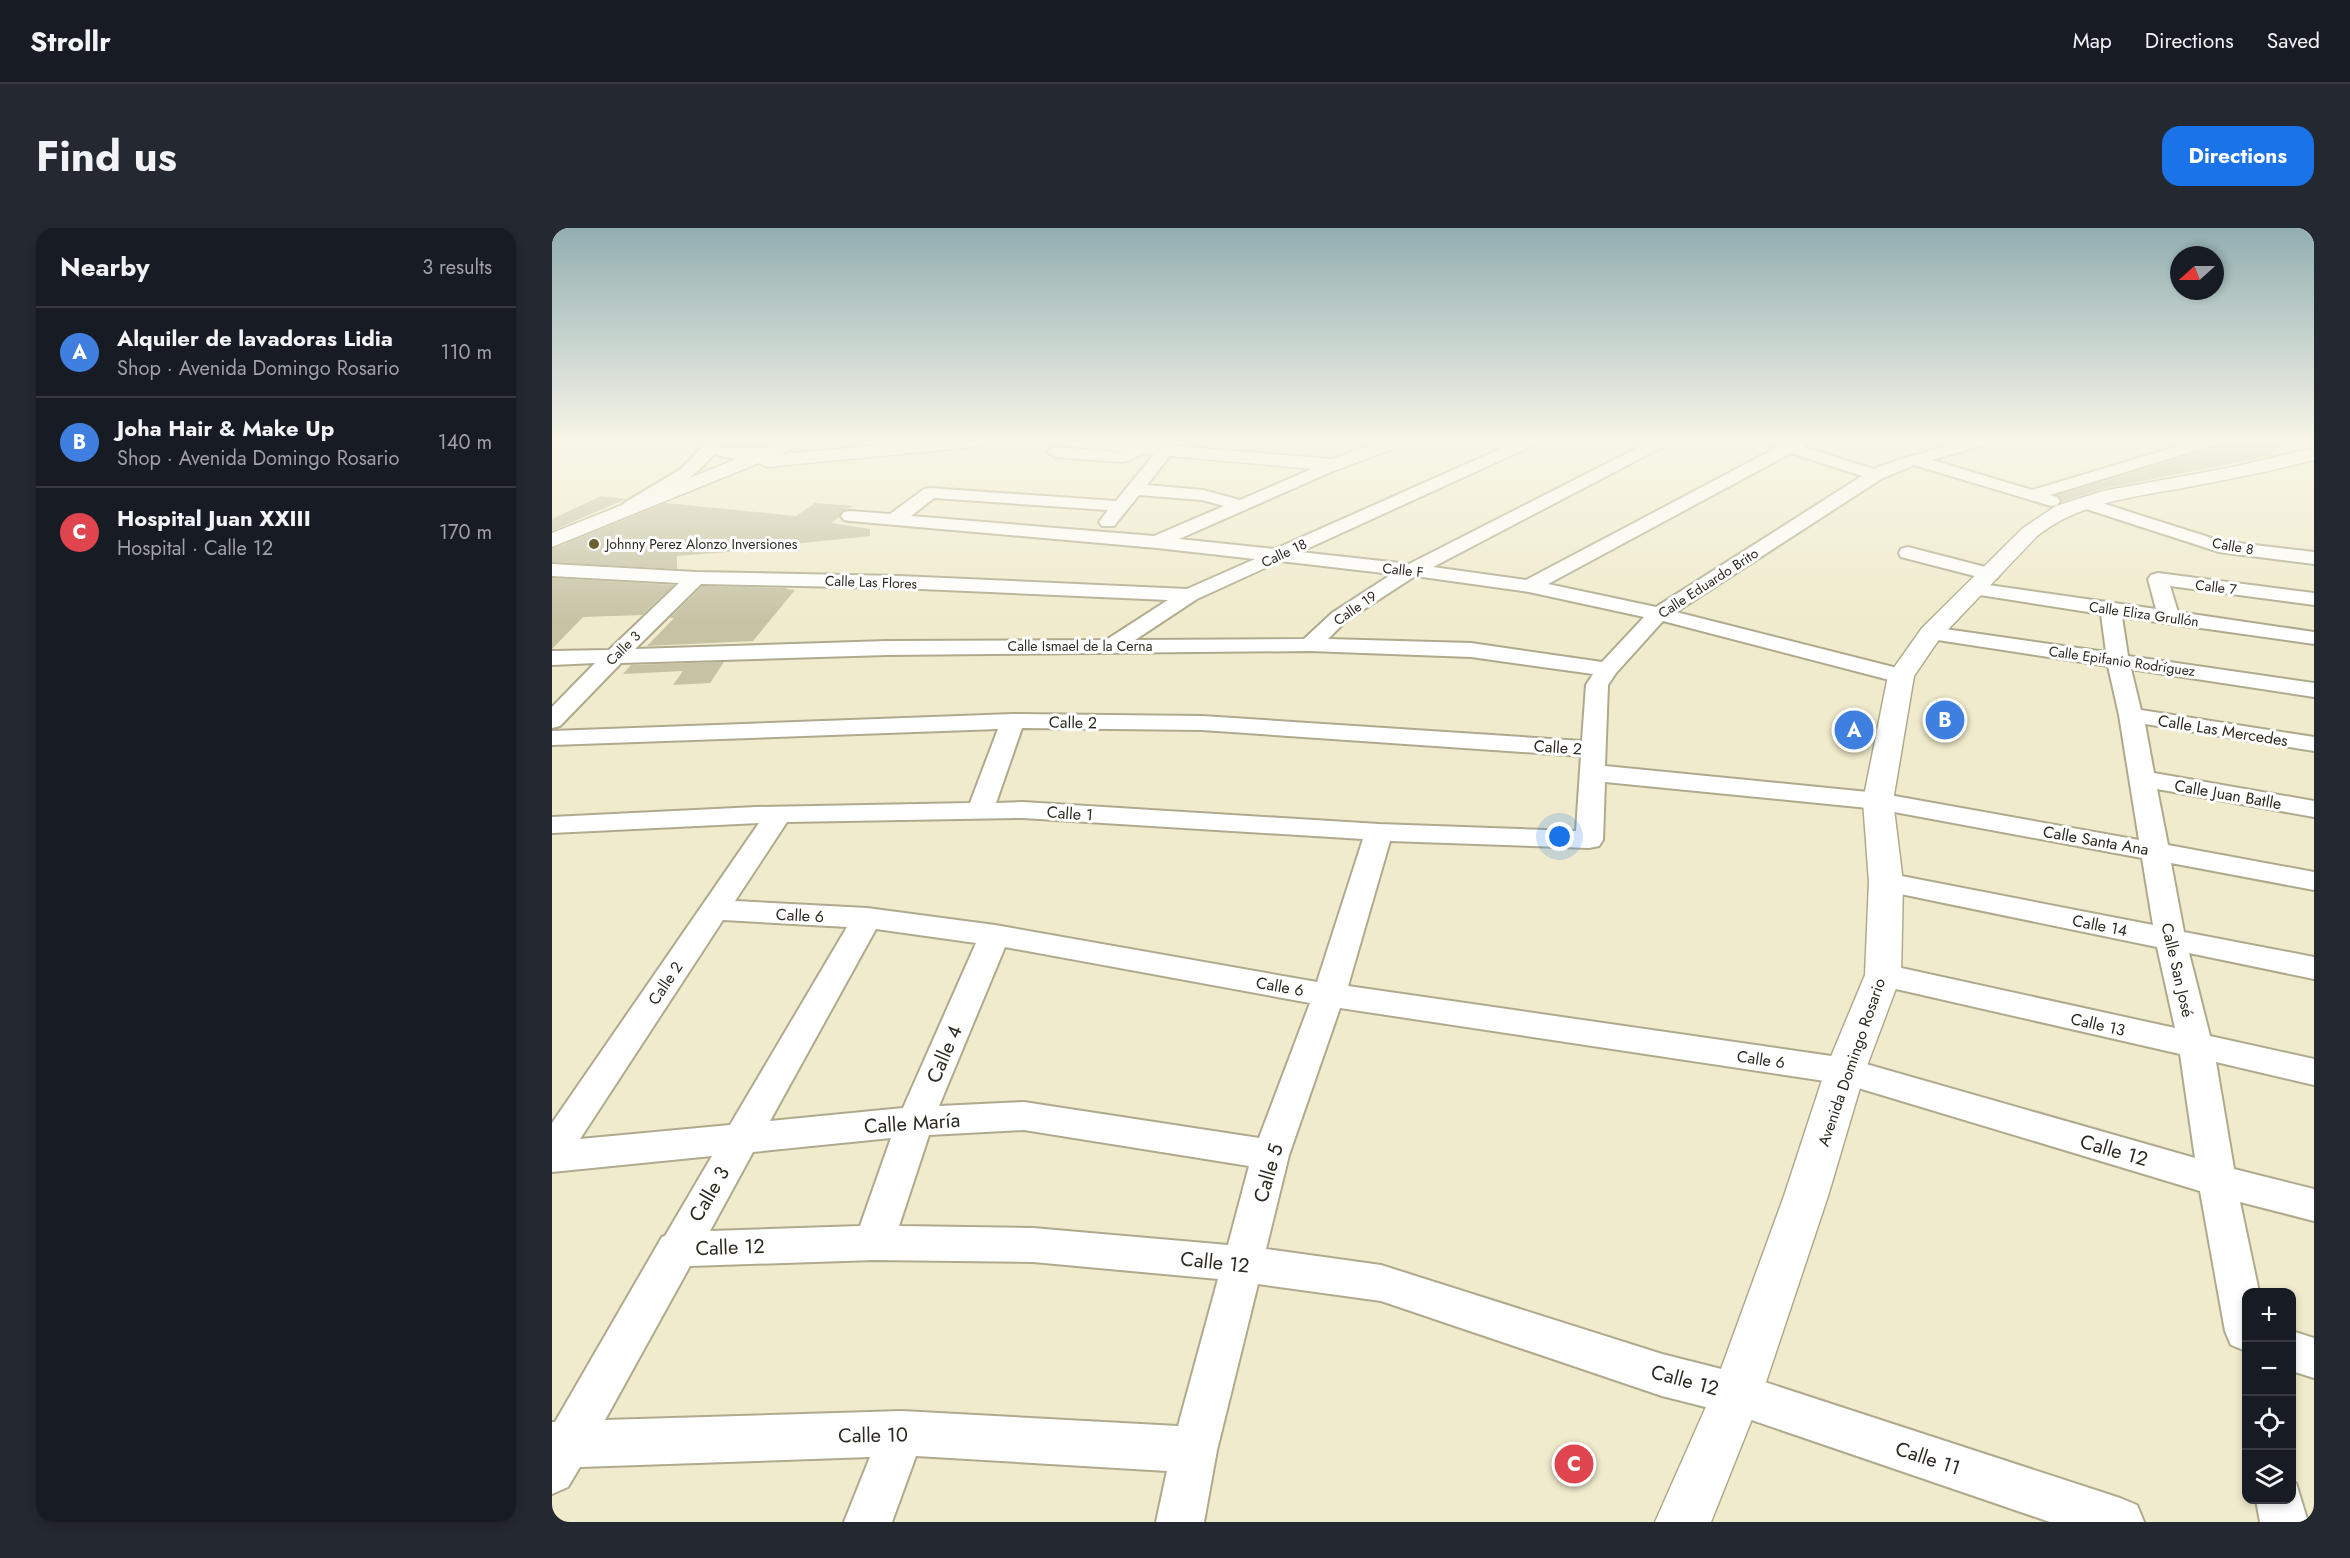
<!DOCTYPE html>
<html lang="en">
<head>
<meta charset="utf-8">
<style>
  :root { --surface:#171b24; --page:#242831; --text:#f1f3f6; --muted:#9ea1a6; --line:#363941; --accent:#1a73e8 }
  body { margin:0; font-family:Jost,sans-serif; background:var(--page); color:var(--text) }
  .controls { position:absolute; right:18px; bottom:18px; display:grid; overflow:hidden; border-radius:12px; box-shadow:0 3px 9px #0003 }
  .controls button { width:54px; height:54px; display:grid; place-items:center; padding:0; border:0; border-bottom:2px solid var(--line); background:var(--surface); color:var(--text); font:30px sans-serif }
  .compass { position:absolute; left:1618px; top:18px; width:54px; height:54px; border-radius:50%; background:var(--surface); box-shadow:0 3px 9px #0003; rotate:249deg }
  .you { position:absolute; left:1008px; top:609px; width:21px; height:21px; margin:-15px; border:4px solid #fff; border-radius:50%; background:#1a73e8; box-shadow:0 0 0 9px #1a73e833 }
  .badge { display:grid; place-items:center; width:39px; height:39px; border-radius:50%; background:var(--accent); color:#fff; font-size:20px; font-weight:700 }
  .pin { position:absolute; translate:-50% -50%; border:3px solid #fff; box-shadow:0 2px 6px #0006 }
  .list { margin:0; padding:0; list-style:none }
  h2 { display:flex; justify-content:space-between; align-items:center; height:78px; margin:0; padding:0 24px; font-size:26px }
  h2 small { font-size:20px; font-weight:400; color:var(--muted) }
  .list li { display:grid; grid-template-columns:39px 1fr auto; gap:18px; align-items:center; box-sizing:border-box; height:90px; padding:0 24px; border-top:2px solid var(--line) }
  .list b { display:block; font-size:22px; white-space:nowrap }
  .list p { margin:0; font-size:20px; white-space:nowrap; color:var(--muted) }
  .list em { font-size:20px; font-style:normal; color:var(--muted) }
  .icon { flex:none; width:33px; height:33px; fill:none; stroke:currentColor; stroke-width:2; stroke-linecap:round; stroke-linejoin:round }
  .map { position:relative; flex:none; width:1762px; height:1294px; overflow:hidden; border-radius:18px }
  header { display:flex; align-items:center; gap:36px; box-sizing:border-box; height:84px; padding:0 30px; background:var(--surface); border-bottom:2px solid var(--line) }
  header strong { font-size:28px }
  nav { display:flex; gap:33px; margin-inline-start:auto; font-size:21px }
  .intro { display:flex; align-items:center; justify-content:space-between; box-sizing:border-box; height:144px; padding:0 36px }
  h1 { margin:0; font-size:42px }
  .button { padding:15px 27px; border-radius:18px; background:var(--accent); color:#fff; font-size:21px; font-weight:700 }
  main { display:flex; gap:36px; padding:0 36px }
  aside { flex:1; background:var(--surface); border-radius:18px; box-shadow:0 3px 9px #0003 }
  .map>svg:first-child { display:block }
  .building { fill:#c6c2a4 }
  .lines { fill:none; stroke-linecap:round; stroke-linejoin:round }
  .minor-casing { stroke:#afaa8d; stroke-width:4 }
  .major-casing { stroke:#afaa8d; stroke-width:3 }
  .minor { fill:#fff; fill-rule:evenodd }
  .major { fill:#fff; fill-rule:evenodd }
  .poi-dot { fill:#6b622f; stroke:#fff; stroke-width:2 }
  .labels { text-anchor:middle; stroke-width:6; stroke-linejoin:round; paint-order:stroke }
  .far-poi-label { font-size:14px; fill:#2c2a1f; stroke:#fff; text-anchor:start }
  .far-street-label { font-size:14px; fill:#2c2a1f; stroke:#fff }
  .street-label { font-size:16px; fill:#2c2a1f; stroke:#fff }
  .near-street-label { font-size:20px; fill:#2c2a1f; stroke:#fff }
</style>
</head>
<body>
<header>
<strong>Strollr</strong>
<nav><a>Map</a><a>Directions</a><a>Saved</a></nav>
</header>
<div class="intro"><h1>Find us</h1><a class="button">Directions</a></div>
<main>
<aside>
<h2>Nearby<small>3 results</small></h2>
<ul class="list">
<li><span class="badge" style="background:#3f7fe0">A</span><div><b>Alquiler de lavadoras Lidia</b><p>Shop · Avenida Domingo Rosario</p></div><em>110 m</em></li>
<li><span class="badge" style="background:#3f7fe0">B</span><div><b>Joha Hair &amp; Make Up</b><p>Shop · Avenida Domingo Rosario</p></div><em>140 m</em></li>
<li><span class="badge" style="background:#e0444e">C</span><div><b>Hospital Juan XXIII</b><p>Hospital · Calle 12</p></div><em>170 m</em></li>
</ul>
</aside>
<div class="map">
<svg width="1762" height="1294" viewBox="0 0 1762 1294">
  <rect width="100%" height="100%" fill="#f0ebcc"/>
  <g class="building">
    <polygon points="1665,214 1730,214 1717,228 1550,261 1510,274 1506,267 1663,219"/>
    <polygon points="49,268 74,271 0,303 0,291"/>
    <polygon points="113,275 244,288 263,275 302,278 290,283 287,289 279,295 318,301 318,308 241,316 215,311 200,322 125,328 125,341 0,334 0,321"/>
    <polygon points="0,350 122,357 90,387 31,389 0,421"/>
    <polygon points="150,358 235,360 234,361 243,362 201,413 95,418 122,390 118,390"/>
    <polygon points="172,434 158,455 121,457 131,443 71,446 79,437"/>
  </g>
  <g class="lines">
    <defs>
      <g id="minor">
        <path d="M155,214H170L168,218C183,223 213,215 222,225C214,235 174,231 162,226C148,244 94,288 72,283L69,279L72,275L129,241Z"/>
        <path d="M589,214L595,216L597,219C591,227 580,232 570,234L503,229L495,224L503,219L570,224Z"/>
        <path d="M964,214H984L982,217L748,324L857,336L1097,214H1116L1114,217L881,339L974,352L1224,220L1218,216L1220,214H1255L1251,219L1322,241L1349,231L1410,214H1433L1432,217L1380,232L1480,262L1640,214H1663L1662,217L1498,267L1505,269L1508,273L1505,277L1499,278L1362,237L1329,251L1124,384L1357,443L1360,448L1357,453L1349,455L1111,393L1064,445L1056,457L1053,538L1326,565L1587,612L1567,487L1556,438L1379,411L1371,410L1368,405L1371,400L1379,399L1554,424L1549,386L1415,365L1412,361L1415,357L1422,355L1604,381L1596,351L1599,347L1606,345L1762,365V377L1618,358L1626,384L1762,404V416L1570,389L1576,428L1762,455V469L1579,441L1589,482L1762,509V523L1593,496L1602,545L1762,573V589L1605,561L1616,617L1762,644V662L1619,635L1632,704L1762,729V751L1637,725L1658,808L1762,831V857L1664,834L1682,941L1762,961V993L1688,974L1707,1064H1694V1123L1679,1117L1673,1103L1648,963L1293,856L788,780L737,927L714,1021L829,1037L1110,1126L1185,1145L1568,1270L1585,1277L1592,1294H1498L1185,1187L1110,1168L829,1073L706,1056L665,1222L652,1294H604L615,1243L364,1228L340,1294H292L318,1229L28,1239L16,1259L0,1266V1194H3L110,1009L113,1008L160,928L0,944V895L207,595L0,605V589L204,579L418,575L446,501L0,517V503L461,486L650,488L1030,513L1034,457L1041,446L919,429L758,423L335,427L69,435L8,498L0,500V479L43,435L0,437V423L57,422L127,355L0,348V336L144,344L347,348L635,361L703,331L605,320L298,293L292,292L289,288L292,284L298,283L338,286L372,261L378,260L564,273L609,218L615,216L623,221L595,257L651,262L688,272L776,234H788L790,237L788,240L627,311L723,321ZM1239,225L1310,248L1104,379L996,356ZM587,267L650,272L672,278L602,308L359,288L382,270L556,282L547,294L550,298H562ZM728,333L840,346L780,385L752,411L583,412L645,371ZM863,348L977,364L1092,389L1050,434L919,415L776,411L794,393ZM149,356L347,360L616,372L554,412L335,413L83,421ZM470,500L650,502L1029,528L1024,603L827,596L471,574L444,575ZM1053,554L1326,581L1590,630L1601,697L1334,645L1324,648L1320,654L1324,660L1334,663L1605,719L1623,800L1331,736L1320,739L1315,747L1320,755L1331,758L1628,826L1643,930L1293,830L796,758L838,613L1037,620L1047,618L1051,612ZM471,590L811,611L765,754L443,697L315,680L183,673L235,594ZM171,692L295,699L178,897L28,911ZM324,701L424,715L351,880L218,893ZM453,719L758,775L707,910L472,874L387,878ZM472,902L697,938L676,1017L481,1000L347,998L377,907ZM339,910L308,998L158,1003L201,924ZM322,1032L481,1034L666,1051L626,1198L350,1183L53,1192L138,1038Z"/>
        <polygon points="1534,270 1669,313 1762,324 1762,336 1667,324 1528,279 1525,275 1528,271"/>
        <polygon points="1356,319 1445,342 1448,346 1445,350 1438,352 1349,329 1347,325 1349,321"/>
        <polygon points="1740,1103 1762,1110 1762,1150 1740,1143"/>
        <polygon points="1740,1254 1744,1255 1756,1294 1708,1294 1704,1272 1740,1272"/>
      </g>
      <g id="major">
        <polygon points="227,214 251,214 248,218 228,226 368,214 431,214 428,218 422,219 215,239 207,235 0,319 0,305"/>
        <polygon points="512,214 578,214 780,231 827,214 851,214 848,218 782,243 521,219 515,218"/>
        <path d="M1762,220V232C1722,242 1681,251 1641,258C1586,269 1531,272 1485,308L1388,410L1362,448L1341,573L1351,654L1349,747L1313,843L1276,968L1210,1166L1159,1294H1103L1161,1163L1232,968L1273,843L1313,747L1317,654L1311,573L1336,448L1370,400L1471,300L1504,278L1551,263L1681,239Z"/>
      </g>
    </defs>
    <use href="#minor" class="minor-casing"/>
    <use href="#major" class="major-casing"/>
    <use href="#minor" class="minor"/>
    <use href="#major" class="major"/>
  </g>
  <linearGradient id="sky" x2="0" y2="1"><stop stop-color="#92aeb1"/><stop offset="0.54" stop-color="#f8f6e8"/><stop offset="1" stop-color="#f8f6e8" stop-opacity="0"/></linearGradient>
  <rect width="1762" height="395" fill="url(#sky)"/>
  <circle class="poi-dot" cx="42" cy="316" r="6"/>
  <g class="labels">
    <g class="far-poi-label">
      <text x="54" y="321">Johnny Perez Alonzo Inversiones</text>
    </g>
    <g class="far-street-label">
      <text transform="translate(1681 318) rotate(10)" y="5">Calle 8</text>
      <text transform="translate(732 325) rotate(-25)" y="5">Calle 18</text>
      <text transform="translate(851 342) rotate(6)" y="5">Calle F</text>
      <text transform="translate(319 354) rotate(2)" y="5">Calle Las Flores</text>
      <text transform="translate(1156 355) rotate(-33)" y="5">Calle Eduardo Brito</text>
      <text transform="translate(1664 359) rotate(7)" y="5">Calle 7</text>
      <text transform="translate(803 380) rotate(-35)" y="5">Calle 19</text>
      <text transform="translate(1592 386) rotate(8)" y="5">Calle Eliza Grullón</text>
      <text x="528" y="423">Calle Ismael de la Cerna</text>
      <text transform="translate(71 420) rotate(-45)" y="5">Calle 3</text>
      <text transform="translate(1570 433) rotate(8)" y="5">Calle Epifanio Rodríguez</text>
    </g>
    <g class="street-label">
      <text transform="translate(521 494) rotate(1)" y="6">Calle 2</text>
      <text transform="translate(1671 502) rotate(9)" y="6">Calle Las Mercedes</text>
      <text transform="translate(1006 519) rotate(4)" y="6">Calle 2</text>
      <text transform="translate(1676 566) rotate(10)" y="6">Calle Juan Batlle</text>
      <text transform="translate(518 585) rotate(4)" y="6">Calle 1</text>
      <text transform="translate(1544 612) rotate(10)" y="6">Calle Santa Ana</text>
      <text transform="translate(248 687) rotate(3)" y="6">Calle 6</text>
      <text transform="translate(1548 697) rotate(11)" y="6">Calle 14</text>
      <text transform="translate(1626 742) rotate(77)" y="6">Calle San José</text>
      <text transform="translate(113 755) rotate(-56)" y="6">Calle 2</text>
      <text transform="translate(728 758) rotate(10)" y="6">Calle 6</text>
      <text transform="translate(1546 796) rotate(13)" y="6">Calle 13</text>
      <text transform="translate(1209 831) rotate(8)" y="6">Calle 6</text>
      <text transform="translate(1299 834) rotate(-71)" y="6">Avenida Domingo Rosario</text>
    </g>
    <g class="near-street-label">
      <text transform="translate(392 826) rotate(-67)" y="7">Calle 4</text>
      <text transform="translate(360 895) rotate(-4)" y="7">Calle María</text>
      <text transform="translate(1562 922) rotate(16)" y="7">Calle 12</text>
      <text transform="translate(716 945) rotate(-74)" y="7">Calle 5</text>
      <text transform="translate(157 966) rotate(-60)" y="7">Calle 3</text>
      <text transform="translate(178 1019) rotate(-2)" y="7">Calle 12</text>
      <text transform="translate(663 1034) rotate(6)" y="7">Calle 12</text>
      <text transform="translate(1133 1152) rotate(15)" y="7">Calle 12</text>
      <text transform="translate(321 1207) rotate(-1)" y="7">Calle 10</text>
      <text transform="translate(1376 1230) rotate(18)" y="7">Calle 11</text>
    </g>
  </g>
</svg>
<div class="controls">
<button>+</button>
<button>−</button>
<button><svg class="icon" aria-label="locate" viewBox="0 0 24 24"><circle cx="12" cy="12" r="6"/><path d="M12 2v4M12 18v4M2 12h4M18 12h4"/></svg></button>
<button><svg class="icon" aria-label="layers" viewBox="0 0 24 24"><path d="M12 4l9 5-9 5-9-5zM3 14l9 5 9-5"/></svg></button>
</div>
<svg class="compass" viewBox="-18 -18 36 36"><path d="M0-13l5 13h-10z" fill="#e53935"/><path d="M0 13l5-13h-10z" fill="#9ea1a6"/></svg>
<div class="you"></div>
<div class="pin badge" style="left:1302px;top:502px;background:#3f7fe0">A</div>
<div class="pin badge" style="left:1393px;top:492px;background:#3f7fe0">B</div>
<div class="pin badge" style="left:1022px;top:1236px;background:#e0444e">C</div>
</div>
</main>
</body>
</html>
